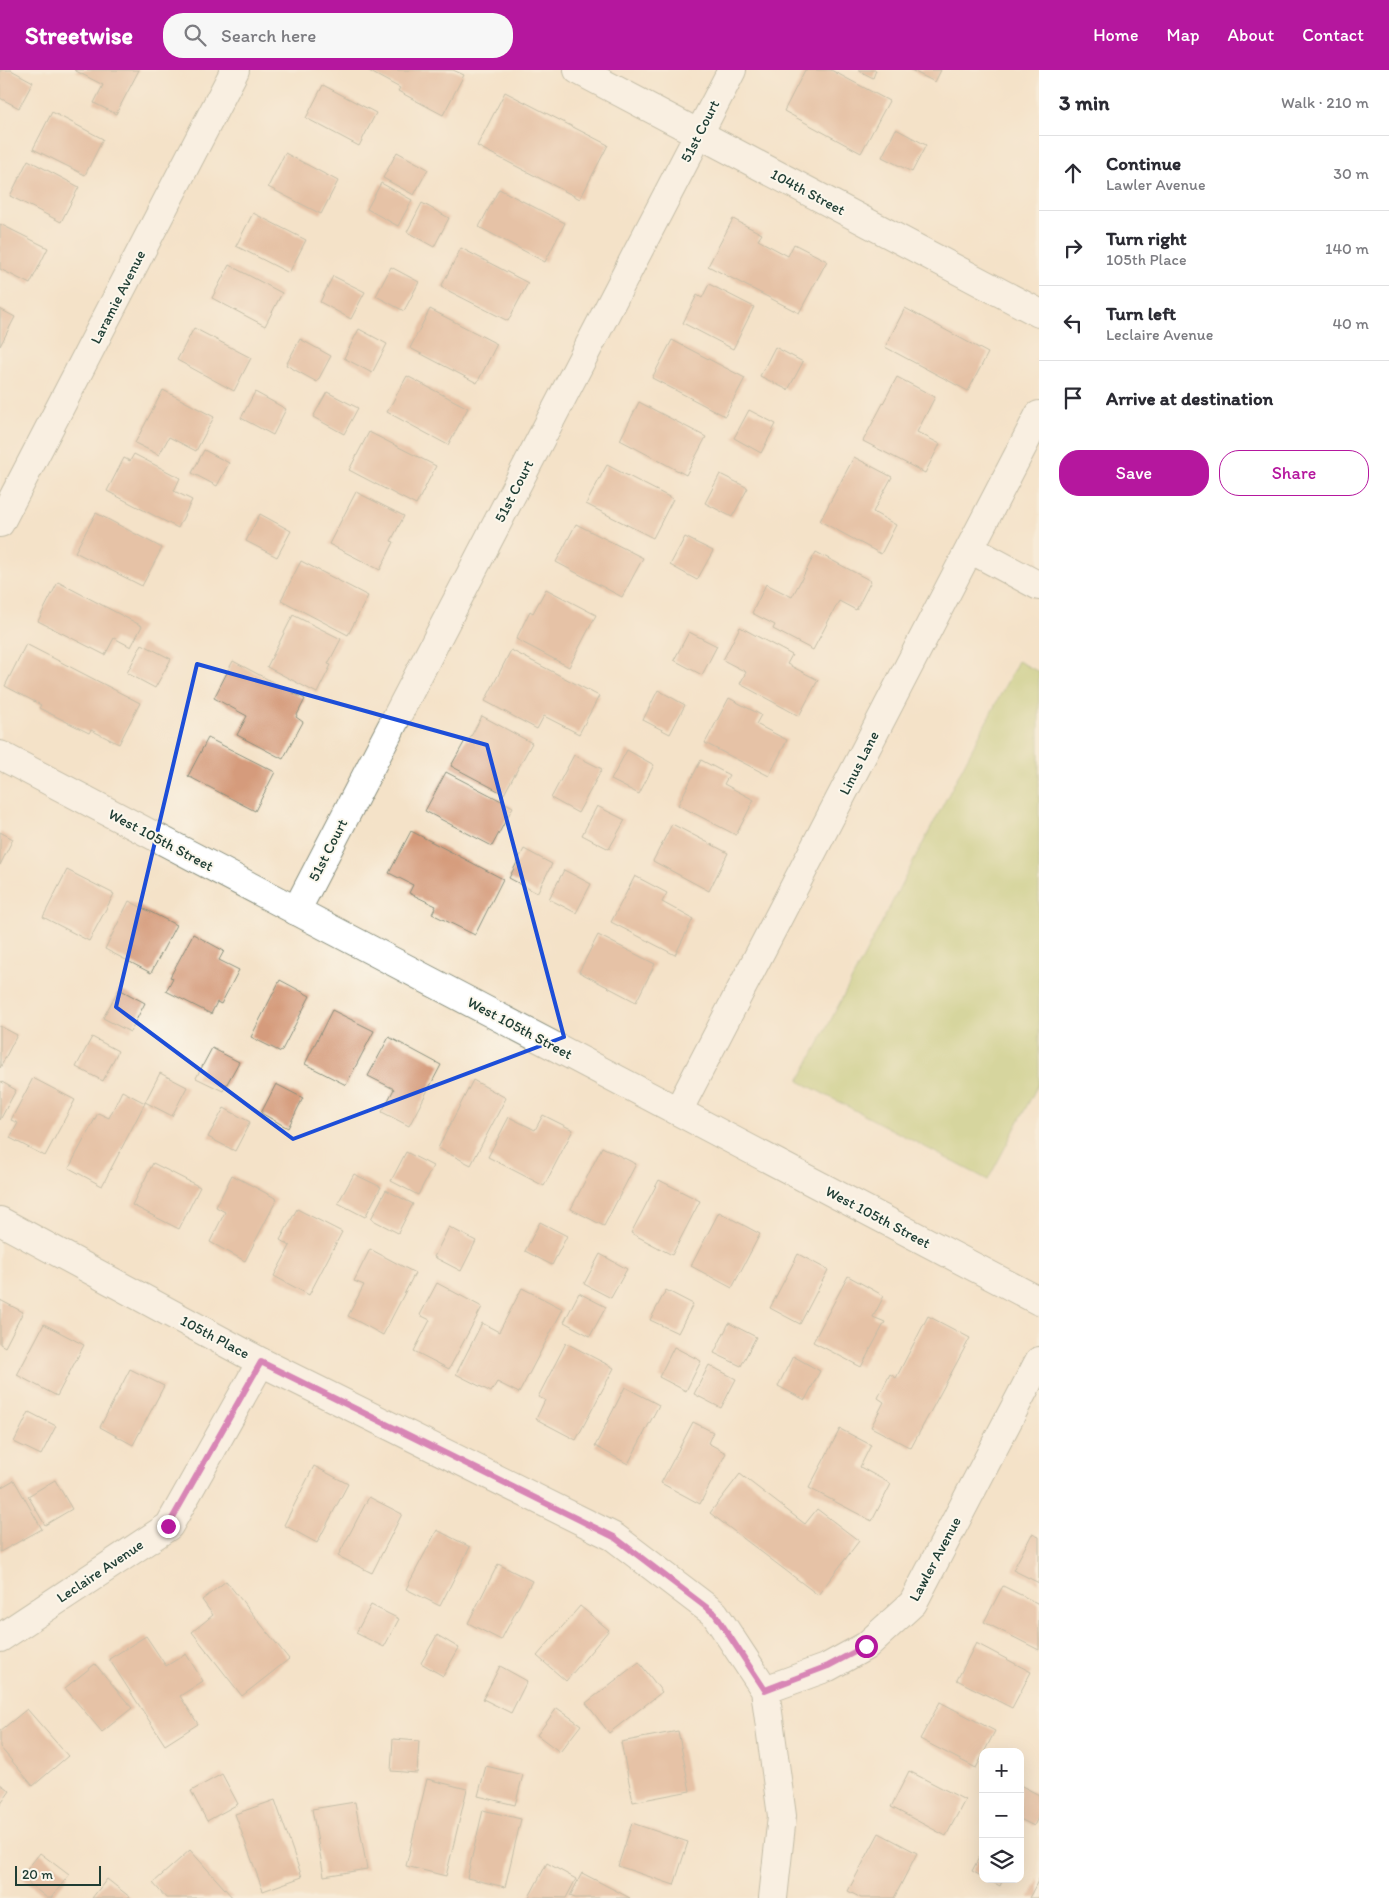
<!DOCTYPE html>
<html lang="en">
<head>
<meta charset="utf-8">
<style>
  :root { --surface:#fff; --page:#f7f7f7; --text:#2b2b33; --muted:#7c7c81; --line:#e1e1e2; --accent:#b5179e }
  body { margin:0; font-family:Itim,sans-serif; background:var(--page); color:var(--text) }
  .controls { position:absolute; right:15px; bottom:15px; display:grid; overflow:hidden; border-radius:10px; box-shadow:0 5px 20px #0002 }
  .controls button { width:45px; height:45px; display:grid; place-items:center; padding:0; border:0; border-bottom:1px solid var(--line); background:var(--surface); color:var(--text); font:25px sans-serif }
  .scale { position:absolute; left:15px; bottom:12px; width:86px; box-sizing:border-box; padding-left:5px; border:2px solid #1f3d34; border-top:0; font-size:14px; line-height:18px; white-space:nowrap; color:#1f3d34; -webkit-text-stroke:4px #fbf7ec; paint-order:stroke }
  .stop { position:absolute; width:15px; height:15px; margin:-11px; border:4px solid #b5179e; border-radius:50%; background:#fff }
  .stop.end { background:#b5179e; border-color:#fff; box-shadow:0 1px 5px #0008 }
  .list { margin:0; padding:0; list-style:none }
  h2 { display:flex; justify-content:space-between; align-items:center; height:65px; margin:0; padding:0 20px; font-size:21px }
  h2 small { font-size:16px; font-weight:400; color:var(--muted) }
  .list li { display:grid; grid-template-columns:32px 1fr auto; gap:15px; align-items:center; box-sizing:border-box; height:75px; padding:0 20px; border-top:1px solid var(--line) }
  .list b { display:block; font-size:19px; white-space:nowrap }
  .list p { margin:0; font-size:16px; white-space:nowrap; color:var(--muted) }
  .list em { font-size:16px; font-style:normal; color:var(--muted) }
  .actions { display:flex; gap:10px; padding:15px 20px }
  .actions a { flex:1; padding:11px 0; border:1px solid var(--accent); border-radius:20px; text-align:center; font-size:18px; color:var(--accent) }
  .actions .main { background:var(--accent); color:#fff }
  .icon { flex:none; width:28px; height:28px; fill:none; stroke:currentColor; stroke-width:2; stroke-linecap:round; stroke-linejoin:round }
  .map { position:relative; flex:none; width:1039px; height:1828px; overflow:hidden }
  header { display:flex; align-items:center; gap:30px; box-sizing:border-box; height:70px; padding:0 25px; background:var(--accent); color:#fff }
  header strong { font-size:24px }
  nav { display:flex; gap:28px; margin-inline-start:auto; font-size:18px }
  .search { width:350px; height:45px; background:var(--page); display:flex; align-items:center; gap:12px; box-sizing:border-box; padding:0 18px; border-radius:20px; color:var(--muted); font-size:19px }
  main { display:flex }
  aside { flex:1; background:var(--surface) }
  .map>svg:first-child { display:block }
  .green { fill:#b2c66a; stroke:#68824f }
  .building { fill:#d59b7b }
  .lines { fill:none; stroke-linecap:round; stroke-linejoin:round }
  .minor-casing { stroke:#8a907e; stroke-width:30 }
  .minor { stroke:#fff; stroke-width:28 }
  .route { stroke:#b5179e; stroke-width:6 }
  .marked { fill:none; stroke:#1d4ed8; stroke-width:4; stroke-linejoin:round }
  .labels { text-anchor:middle; stroke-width:4; stroke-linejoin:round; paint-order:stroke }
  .street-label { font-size:15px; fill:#1f3d34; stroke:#fbf7ec }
</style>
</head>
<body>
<header>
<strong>Streetwise</strong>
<div class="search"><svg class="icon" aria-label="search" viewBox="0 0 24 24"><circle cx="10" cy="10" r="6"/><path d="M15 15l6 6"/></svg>Search here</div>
<nav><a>Home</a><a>Map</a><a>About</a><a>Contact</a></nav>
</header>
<main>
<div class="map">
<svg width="1039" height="1828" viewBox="0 0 1039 1828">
  <rect width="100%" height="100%" fill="#fbf7ec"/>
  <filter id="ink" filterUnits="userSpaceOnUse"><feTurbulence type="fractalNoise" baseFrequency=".02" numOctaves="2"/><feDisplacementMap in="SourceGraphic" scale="10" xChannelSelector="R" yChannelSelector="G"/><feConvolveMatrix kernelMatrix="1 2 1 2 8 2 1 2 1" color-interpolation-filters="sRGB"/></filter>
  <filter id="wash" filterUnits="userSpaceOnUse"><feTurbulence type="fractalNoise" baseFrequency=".0096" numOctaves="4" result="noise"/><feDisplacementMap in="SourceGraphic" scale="20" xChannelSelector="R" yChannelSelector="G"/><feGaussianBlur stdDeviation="1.12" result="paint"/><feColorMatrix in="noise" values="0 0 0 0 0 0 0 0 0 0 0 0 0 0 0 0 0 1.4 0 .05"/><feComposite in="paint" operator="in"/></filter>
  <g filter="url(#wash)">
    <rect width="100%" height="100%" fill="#f4e2c8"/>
    <polygon class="green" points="1018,591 1039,602 1039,1013 988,1110 799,1011"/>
    <g id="blocks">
      <g class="building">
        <polygon points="0,0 11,0 33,12 19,38 0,28"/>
        <polygon points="74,0 139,0 116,44 94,33 103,15"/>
        <polygon points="367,0 453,0 464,5 443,45 398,21 400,18"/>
        <polygon points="805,0 831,0 889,31 861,83 784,41"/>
        <polygon points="858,0 876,0 873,8"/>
        <polygon points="911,0 941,0 935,12"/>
        <polygon points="323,15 376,43 359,76 306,48"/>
        <polygon points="505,22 608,75 580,129 477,76"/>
        <polygon points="52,42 103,69 85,105 33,79"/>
        <polygon points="896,59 926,75 912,102 882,87"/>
        <polygon points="397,82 428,99 414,125 383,108"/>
        <polygon points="285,83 338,111 321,144 268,117"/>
        <polygon points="28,90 79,117 61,152 10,126"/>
        <polygon points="381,113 412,130 398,156 367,139"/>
        <polygon points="499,119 565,153 545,192 479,157"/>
        <polygon points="422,133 449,148 434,177 407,162"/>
        <polygon points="253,143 306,170 289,203 236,176"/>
        <polygon points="733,149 762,164 758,170 788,186 794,174 827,191 799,243 708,196"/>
        <polygon points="0,154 48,178 30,214 0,199"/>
        <polygon points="461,178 528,213 508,251 441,217"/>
        <polygon points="229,195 282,223 265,256 212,228"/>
        <polygon points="391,197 419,212 404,241 376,226"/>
        <polygon points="333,206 365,222 351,249 320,232"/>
        <polygon points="709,214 754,237 733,279 683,253 697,225 702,228"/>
        <polygon points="905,238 988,283 968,321 885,277"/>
        <polygon points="0,239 15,247 0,276"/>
        <polygon points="430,239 497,274 477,313 410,278"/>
        <polygon points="194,258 251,288 234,321 177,290"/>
        <polygon points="359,259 387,274 372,303 344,288"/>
        <polygon points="300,269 331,286 317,312 286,295"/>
        <polygon points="672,270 745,308 725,346 652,308"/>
        <polygon points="775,277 803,292 788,320 760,306"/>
        <polygon points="407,306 468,338 448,375 387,342"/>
        <polygon points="897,307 935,327 917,362 940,374 925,403 863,371"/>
        <polygon points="163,320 214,347 196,381 169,367 159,385 135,373"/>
        <polygon points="255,322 286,339 273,365 241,348"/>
        <polygon points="327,322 358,338 344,364 313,347"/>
        <polygon points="639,332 706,367 686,405 620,370"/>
        <polygon points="749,340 776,354 761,383 734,368"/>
        <polygon points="369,362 436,396 416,435 349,400"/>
        <polygon points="204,380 229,393 217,416 192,403"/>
        <polygon points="134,384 180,408 174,421 192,430 178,458 107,421 124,388 130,391"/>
        <polygon points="854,387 892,407 873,442 896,455 881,484 820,451"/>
        <polygon points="607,395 673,429 653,468 586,434"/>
        <polygon points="720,404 748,418 732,447 705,433"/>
        <polygon points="356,422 404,446 391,471 394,472 380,500 329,474"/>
        <polygon points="96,443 162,478 142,516 75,482"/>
        <polygon points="260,444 291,461 277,487 246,471"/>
        <polygon points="576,454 643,488 622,527 556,492"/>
        <polygon points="685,467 713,481 697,510 670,495"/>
        <polygon points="816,482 871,511 856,540 839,531 813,580 773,559 775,555 752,543 766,514 792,527"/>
        <polygon points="301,491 368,526 348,565 281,530"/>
        <polygon points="58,512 142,556 131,577 114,568 105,585 38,551"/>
        <polygon points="546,519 596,545 569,597 516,569 530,541 533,543"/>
        <polygon points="293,545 341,569 328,594 331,595 317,623 267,597"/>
        <polygon points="740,557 792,585 787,594 818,610 799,646 740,614 746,602 723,590"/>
        <polygon points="689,562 717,576 702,605 674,590"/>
        <polygon points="26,574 140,633 119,674 91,660 89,663 39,638 41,635 5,616"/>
        <polygon points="142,574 171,589 155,618 127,603"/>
        <polygon points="511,580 599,626 579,664 544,646 537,659 485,631"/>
        <polygon points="233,591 305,629 296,647 303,652 283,689 237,665 247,646 214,628"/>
        <polygon points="658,620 685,635 670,664 643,650"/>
        <polygon points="729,628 761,645 756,654 787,670 769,706 705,673"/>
        <polygon points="482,646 532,673 504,724 451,696 466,669 469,670"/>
        <polygon points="208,668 275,702 255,741 188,706"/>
        <polygon points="627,680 654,695 639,724 611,710"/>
        <polygon points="574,685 602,699 578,743 551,728"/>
        <polygon points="701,690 729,705 724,714 754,730 736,765 678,735"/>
        <polygon points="446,702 513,737 492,776 425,741"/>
        <polygon points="597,736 625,750 609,779 582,765"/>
        <polygon points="672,754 728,783 709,821 653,791"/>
        <polygon points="411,761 503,809 475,865 432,844 436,836 409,823 413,815 389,803"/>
        <polygon points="0,762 13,769 0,795"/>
        <polygon points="524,779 552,794 537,823 509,808"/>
        <polygon points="67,800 114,824 89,871 43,847"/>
        <polygon points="564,800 591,814 576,843 549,829"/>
        <polygon points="635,806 667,823 662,832 693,849 675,885 611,852"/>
        <polygon points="129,831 176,855 151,903 105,879"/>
        <polygon points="193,864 224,881 219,890 239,900 221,934 217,932 211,944 166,921 173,908 170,907"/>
        <polygon points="598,865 655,894 636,932 579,902"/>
        <polygon points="280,910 310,926 281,982 251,967"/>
        <polygon points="119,919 145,933 130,962 103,948"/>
        <polygon points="332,940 374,961 346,1015 305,994"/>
        <polygon points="0,956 17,965 0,998"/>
        <polygon points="92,967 118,981 103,1011 76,997"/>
        <polygon points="389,967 441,995 409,1056 382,1042 394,1019 368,1006"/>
        <polygon points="212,978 239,992 223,1021 196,1008"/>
        <polygon points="160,1003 187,1017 172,1046 145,1032"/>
        <polygon points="33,1008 75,1030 45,1086 10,1068 18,1053 11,1050"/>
        <polygon points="473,1010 506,1028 471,1095 438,1078"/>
        <polygon points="0,1011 16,1020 0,1050"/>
        <polygon points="276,1014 303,1028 288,1058 261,1043"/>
        <polygon points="122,1021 145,1033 102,1116 69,1098 98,1043 109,1048"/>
        <polygon points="224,1038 250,1052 235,1081 208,1067"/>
        <polygon points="543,1045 573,1060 544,1116 488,1087 509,1047 535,1060"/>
        <polygon points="602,1077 636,1094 604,1156 571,1139"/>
        <polygon points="406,1082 433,1096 418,1125 391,1111"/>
        <polygon points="153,1093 200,1117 179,1159 132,1135"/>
        <polygon points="354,1104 381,1117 365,1147 338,1133"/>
        <polygon points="232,1105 277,1129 245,1191 210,1172 225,1142 216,1137"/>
        <polygon points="659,1110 700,1131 672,1185 631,1163"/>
        <polygon points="386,1120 413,1134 398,1163 371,1149"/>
        <polygon points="297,1139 342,1162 309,1225 274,1206 290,1176 280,1170"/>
        <polygon points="719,1142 760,1164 732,1218 691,1196"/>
        <polygon points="540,1152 567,1166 552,1195 525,1181"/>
        <polygon points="449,1157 476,1171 461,1201 434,1187"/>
        <polygon points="370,1179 415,1203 383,1265 348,1246 364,1215 354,1211"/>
        <polygon points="600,1184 627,1199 611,1228 584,1214"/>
        <polygon points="798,1184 828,1200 800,1254 770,1238"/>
        <polygon points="848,1206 884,1226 873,1247 885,1252 861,1297 813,1272"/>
        <polygon points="437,1213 482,1237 449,1299 414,1281 430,1250 420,1245"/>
        <polygon points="522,1218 563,1239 519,1323 497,1312 491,1322 456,1304 482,1253 499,1262"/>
        <polygon points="666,1220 693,1234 678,1263 650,1250"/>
        <polygon points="579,1223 606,1237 590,1266 564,1252"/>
        <polygon points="0,1230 23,1242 5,1277 0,1274"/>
        <polygon points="928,1246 970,1268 911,1378 871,1357 884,1332 878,1328 890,1304 896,1308"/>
        <polygon points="729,1253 756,1267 741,1296 714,1283"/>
        <polygon points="44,1254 84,1275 57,1326 17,1305"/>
        <polygon points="566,1273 614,1298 576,1370 536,1349 545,1330 538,1327"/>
        <polygon points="674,1277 701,1291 686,1321 659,1307"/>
        <polygon points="793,1286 820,1301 805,1330 778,1316"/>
        <polygon points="709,1295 736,1309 721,1338 694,1324"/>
        <polygon points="130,1299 164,1316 133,1375 100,1357"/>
        <polygon points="625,1317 659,1335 628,1394 595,1376"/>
        <polygon points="29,1342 56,1356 41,1385 14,1372"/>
        <polygon points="693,1352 713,1362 708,1373 726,1383 700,1434 661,1413"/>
        <polygon points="840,1359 871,1375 860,1397 891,1414 872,1451 809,1418"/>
        <polygon points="314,1396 348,1414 317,1473 284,1455"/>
        <polygon points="740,1404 805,1454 817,1439 859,1471 818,1525 710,1443"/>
        <polygon points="14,1410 42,1459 0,1482 0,1418"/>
        <polygon points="55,1410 72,1439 45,1455 28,1426"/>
        <polygon points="369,1427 402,1444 372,1503 338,1486"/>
        <polygon points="437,1460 470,1477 440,1536 406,1519"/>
        <polygon points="1032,1464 1039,1467 1039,1513 1013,1500"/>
        <polygon points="498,1494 532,1511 501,1570 468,1553"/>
        <polygon points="226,1511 289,1589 242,1626 192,1562 213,1545 202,1530"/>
        <polygon points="1003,1516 1039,1534 1039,1580 984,1552"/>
        <polygon points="371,1535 399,1549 384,1577 356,1563"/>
        <polygon points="580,1536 609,1560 566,1611 537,1586"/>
        <polygon points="437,1565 459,1578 443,1606 421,1593"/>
        <polygon points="146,1566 166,1596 186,1584 203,1611 180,1626 198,1654 165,1675 109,1589"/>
        <polygon points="976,1573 1031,1602 1012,1638 957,1610"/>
        <polygon points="639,1592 662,1622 609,1663 586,1633"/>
        <polygon points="95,1594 132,1638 102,1662 65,1618"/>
        <polygon points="500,1596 527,1611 511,1643 483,1629"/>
        <polygon points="940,1632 995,1661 976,1698 920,1669"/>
        <polygon points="557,1638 581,1655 560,1682 537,1665"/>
        <polygon points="27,1639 68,1686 33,1716 0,1677 0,1661"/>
        <polygon points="678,1661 690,1721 633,1732 621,1672"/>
        <polygon points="393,1669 419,1671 417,1703 391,1701"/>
        <polygon points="486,1696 523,1705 515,1735 478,1726"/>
        <polygon points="909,1701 965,1730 946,1766 891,1737"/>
        <polygon points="222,1704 238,1734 207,1751 191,1721"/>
        <polygon points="427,1709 467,1719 446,1806 406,1796"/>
        <polygon points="0,1714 10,1721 0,1735"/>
        <polygon points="1020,1715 1039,1725 1039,1745 1034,1756 1020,1749"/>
        <polygon points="275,1730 302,1807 263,1821 235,1744"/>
        <polygon points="355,1732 367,1799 324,1806 312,1739"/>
        <polygon points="483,1740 521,1749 505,1817 467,1808"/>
        <polygon points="632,1753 688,1772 674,1815 618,1796"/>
        <polygon points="879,1763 917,1783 894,1828 861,1828 848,1821"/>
        <polygon points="190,1780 233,1828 166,1828 153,1813"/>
        <polygon points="983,1780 983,1807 972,1801"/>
        <polygon points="40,1783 69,1805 51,1828 47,1828 21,1807"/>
        <polygon points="547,1793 576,1809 566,1828 529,1827"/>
        <polygon points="582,1803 630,1828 575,1828 570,1826"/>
        <polygon points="107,1809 131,1828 92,1828"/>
        <polygon points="987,1809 1003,1809 1000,1816"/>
        <polygon points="1039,1809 1039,1828 1029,1828"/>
      </g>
    </g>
  </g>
  <g filter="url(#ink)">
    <use href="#blocks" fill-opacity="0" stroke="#8a907e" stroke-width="1"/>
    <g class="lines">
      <defs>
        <g id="minor">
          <polyline points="578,0 1039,243"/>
          <polyline points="0,453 235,0"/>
          <polyline points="970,479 1039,516"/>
          <polyline points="0,685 1039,1231"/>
          <polyline points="296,841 732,0"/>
          <polyline points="678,1041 1039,345"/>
          <polyline points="0,1151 261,1292 614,1467 715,1544 765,1620 782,1746 773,1828"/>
          <polyline points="0,1568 169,1456 261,1292"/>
          <polyline points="765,1620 828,1597 866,1576 913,1533 1039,1291"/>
        </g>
      </defs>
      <use href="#minor" class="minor-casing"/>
      <use href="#minor" class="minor"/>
    </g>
  </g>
  <g class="lines" filter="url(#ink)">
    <polyline class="route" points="168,1456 261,1292 614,1467 715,1544 765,1620 828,1596 866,1576"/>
  </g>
  <path d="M0 0H1039V1828H0ZM197,594L487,675L564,967L293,1069L116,937Z" fill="#f4e2c8" fill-opacity=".55" fill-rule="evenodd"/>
  <path class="marked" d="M197,594L487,675L564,967L293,1069L116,937Z"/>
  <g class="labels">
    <g class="street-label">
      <text transform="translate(700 61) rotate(-63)" y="5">51st Court</text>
      <text transform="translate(808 122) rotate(28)" y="5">104th Street</text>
      <text transform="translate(118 227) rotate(-63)" y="5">Laramie Avenue</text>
      <text transform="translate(514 421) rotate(-63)" y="5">51st Court</text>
      <text transform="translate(859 693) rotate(-63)" y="5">Linus Lane</text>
      <text transform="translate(161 770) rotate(28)" y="5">West 105th Street</text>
      <text transform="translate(328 780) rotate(-63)" y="5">51st Court</text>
      <text transform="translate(520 958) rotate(28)" y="5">West 105th Street</text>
      <text transform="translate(878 1147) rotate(28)" y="5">West 105th Street</text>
      <text transform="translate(215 1267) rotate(28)" y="5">105th Place</text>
      <text transform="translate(935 1489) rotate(-62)" y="5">Lawler Avenue</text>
      <text transform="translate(100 1501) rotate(-34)" y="5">Leclaire Avenue</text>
    </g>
  </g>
</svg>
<div class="controls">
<button>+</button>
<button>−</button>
<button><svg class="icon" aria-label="layers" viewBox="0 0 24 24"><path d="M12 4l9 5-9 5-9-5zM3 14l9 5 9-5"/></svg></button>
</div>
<div class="scale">20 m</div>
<div class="stop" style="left:866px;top:1576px"></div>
<div class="stop end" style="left:168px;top:1456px"></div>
</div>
<aside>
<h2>3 min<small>Walk · 210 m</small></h2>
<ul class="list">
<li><svg class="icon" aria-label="ahead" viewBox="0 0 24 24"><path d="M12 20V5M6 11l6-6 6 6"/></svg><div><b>Continue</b><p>Lawler Avenue</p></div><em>30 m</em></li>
<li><svg class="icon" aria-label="right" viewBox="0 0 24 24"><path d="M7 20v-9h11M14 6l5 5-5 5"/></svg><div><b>Turn right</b><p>105th Place</p></div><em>140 m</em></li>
<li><svg class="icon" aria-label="left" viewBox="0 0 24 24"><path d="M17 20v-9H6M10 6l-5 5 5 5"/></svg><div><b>Turn left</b><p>Leclaire Avenue</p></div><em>40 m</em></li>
<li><svg class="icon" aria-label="arrive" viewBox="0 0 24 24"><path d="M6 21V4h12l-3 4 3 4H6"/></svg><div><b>Arrive at destination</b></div></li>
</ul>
<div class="actions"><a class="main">Save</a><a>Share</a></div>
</aside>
</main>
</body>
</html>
